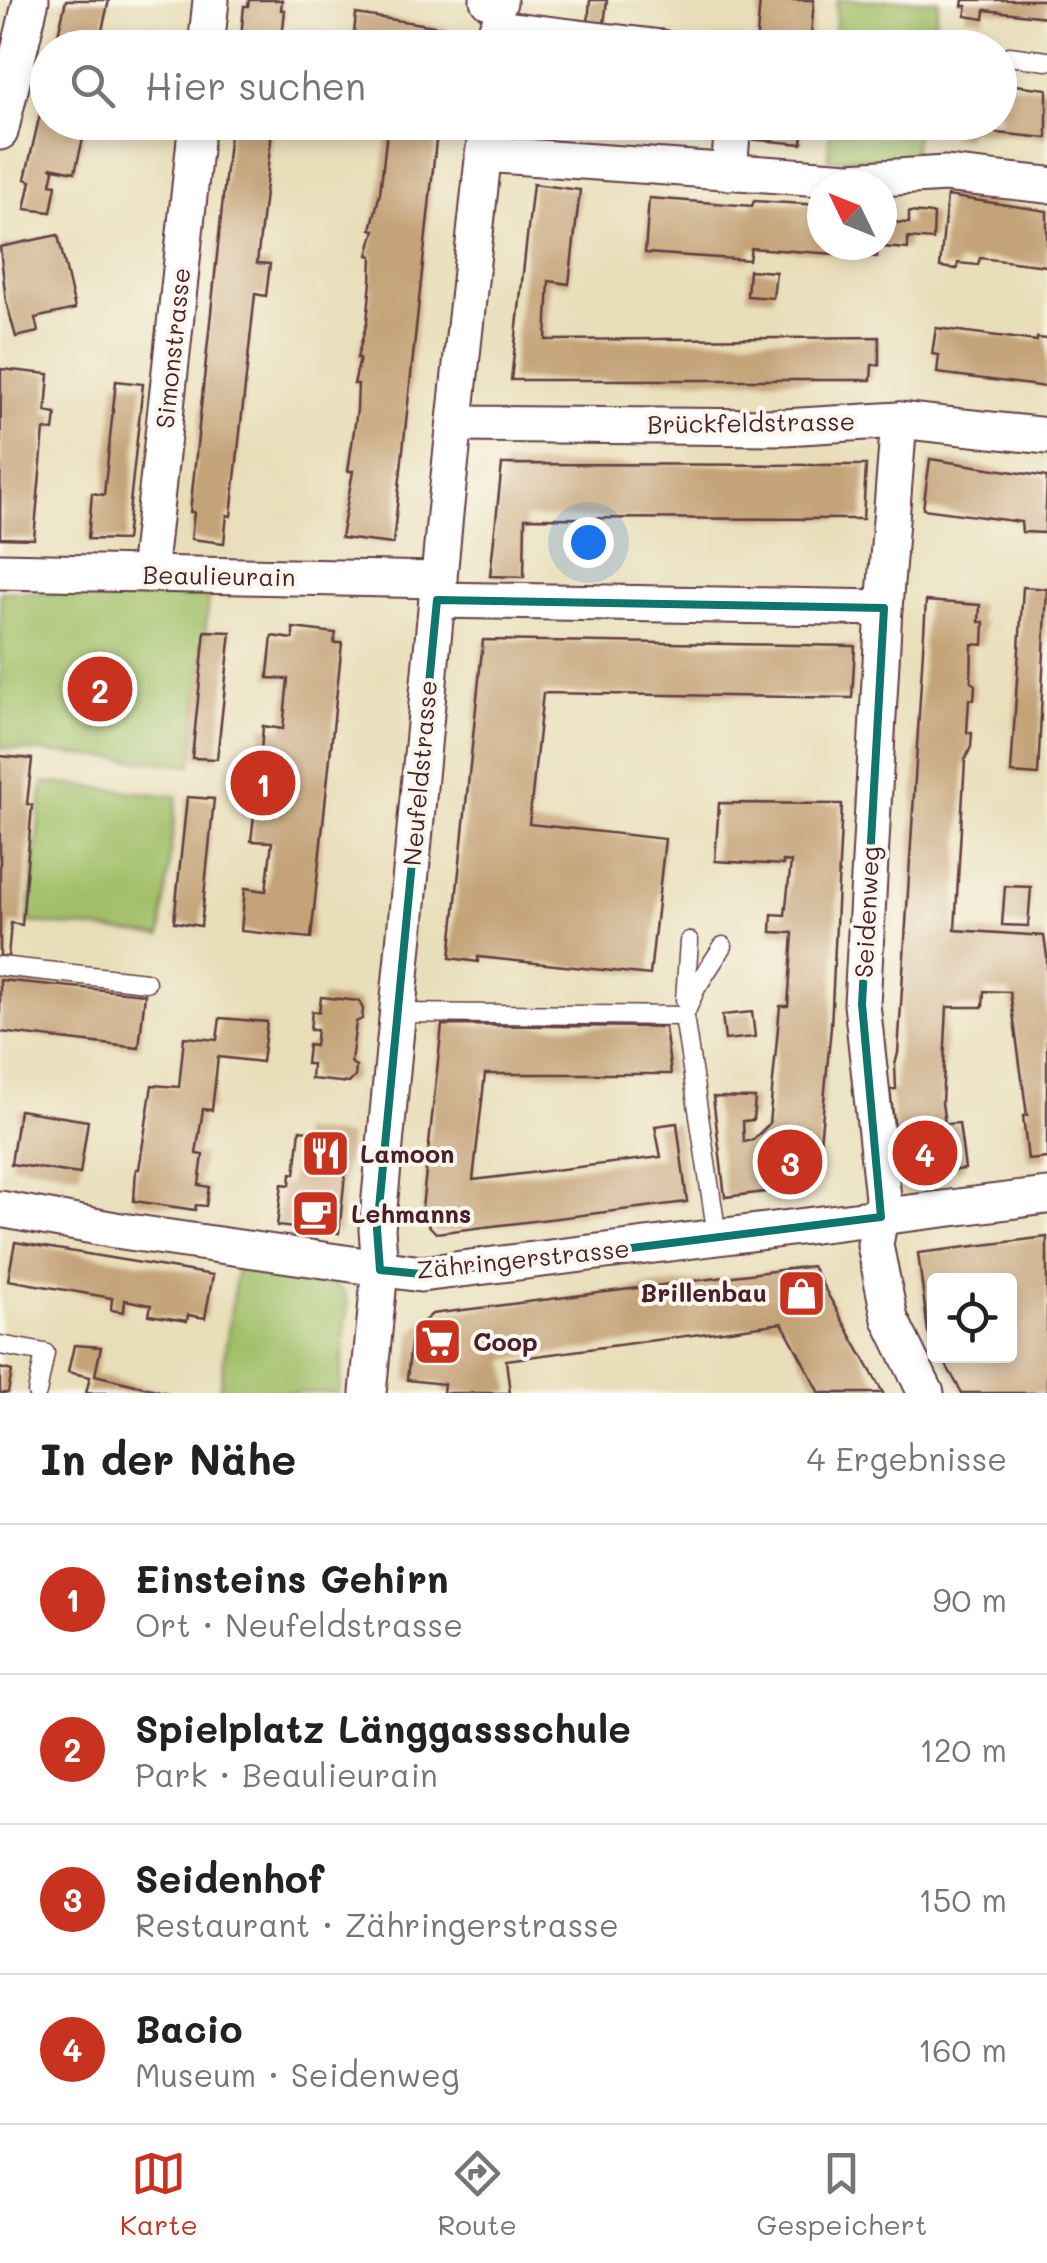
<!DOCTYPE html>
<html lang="de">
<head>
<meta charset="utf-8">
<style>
  :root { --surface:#fff; --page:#f6f6f6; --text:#222; --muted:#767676; --line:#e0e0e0; --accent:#c8321e }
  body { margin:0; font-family:Mali,sans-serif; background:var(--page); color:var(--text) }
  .controls { position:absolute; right:30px; bottom:30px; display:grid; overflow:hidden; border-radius:10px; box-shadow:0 5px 15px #0003 }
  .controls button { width:90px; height:90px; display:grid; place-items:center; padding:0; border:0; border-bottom:2px solid var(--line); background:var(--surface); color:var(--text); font:50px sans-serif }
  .compass { position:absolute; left:807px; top:170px; width:90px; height:90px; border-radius:50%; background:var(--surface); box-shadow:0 5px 15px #0003; rotate:313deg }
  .you { position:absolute; left:588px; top:542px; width:35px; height:35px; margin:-25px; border:8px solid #fff; border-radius:50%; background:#1a73e8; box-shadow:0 0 0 15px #1a73e833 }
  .badge { display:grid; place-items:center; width:65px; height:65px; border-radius:50%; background:var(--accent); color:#fff; font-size:32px; font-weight:700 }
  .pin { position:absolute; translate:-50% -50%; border:5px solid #fff; box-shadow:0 2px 10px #0006 }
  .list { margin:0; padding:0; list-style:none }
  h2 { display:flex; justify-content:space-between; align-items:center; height:130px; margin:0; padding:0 40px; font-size:42px }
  h2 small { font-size:32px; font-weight:400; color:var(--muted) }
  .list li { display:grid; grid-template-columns:65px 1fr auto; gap:30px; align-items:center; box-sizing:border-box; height:150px; padding:0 40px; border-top:2px solid var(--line) }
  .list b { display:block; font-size:38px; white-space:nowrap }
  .list p { margin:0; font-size:32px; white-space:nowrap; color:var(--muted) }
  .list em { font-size:32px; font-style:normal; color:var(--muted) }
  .icon { flex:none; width:55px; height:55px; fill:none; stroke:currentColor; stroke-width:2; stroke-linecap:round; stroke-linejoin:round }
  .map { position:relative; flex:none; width:1047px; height:1393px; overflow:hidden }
  .search { position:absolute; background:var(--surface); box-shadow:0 5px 15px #0003; left:30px; right:30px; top:30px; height:110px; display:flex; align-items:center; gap:25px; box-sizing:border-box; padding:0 35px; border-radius:55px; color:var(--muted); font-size:38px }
  .sheet { height:730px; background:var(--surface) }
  nav { display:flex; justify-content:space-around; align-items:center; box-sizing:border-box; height:140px; border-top:2px solid var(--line); background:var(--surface); font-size:28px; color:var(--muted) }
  nav a { display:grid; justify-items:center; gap:5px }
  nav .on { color:var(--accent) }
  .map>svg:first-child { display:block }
  .green { fill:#a0bf67; stroke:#756f49; stroke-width:2.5 }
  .building { fill:#c4a378 }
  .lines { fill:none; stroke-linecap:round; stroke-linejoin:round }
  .lane-casing { stroke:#623c40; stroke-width:21 }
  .street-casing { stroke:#623c40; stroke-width:39 }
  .lane { stroke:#fff; stroke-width:18 }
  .street { stroke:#fff; stroke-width:35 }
  .marked { fill:none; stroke:#0f766e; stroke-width:8; stroke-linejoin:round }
  .labels { text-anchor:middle; stroke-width:8; stroke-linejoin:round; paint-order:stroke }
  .street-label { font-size:25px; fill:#4a1f2b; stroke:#fbf7ec }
  .poi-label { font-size:25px; font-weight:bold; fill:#4a1f2b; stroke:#fbf7ec; text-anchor:start }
</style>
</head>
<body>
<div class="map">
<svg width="1047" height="1393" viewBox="0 0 1047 1393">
  <rect width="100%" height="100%" fill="#fbf7ec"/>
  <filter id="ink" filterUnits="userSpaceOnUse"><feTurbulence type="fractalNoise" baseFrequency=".01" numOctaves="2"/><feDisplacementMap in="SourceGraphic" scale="20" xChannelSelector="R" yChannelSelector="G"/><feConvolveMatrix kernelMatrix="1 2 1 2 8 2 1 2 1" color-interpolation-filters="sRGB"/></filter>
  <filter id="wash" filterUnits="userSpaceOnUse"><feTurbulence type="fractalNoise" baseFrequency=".0048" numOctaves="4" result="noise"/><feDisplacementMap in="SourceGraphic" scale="40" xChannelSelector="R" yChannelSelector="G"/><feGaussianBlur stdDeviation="2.25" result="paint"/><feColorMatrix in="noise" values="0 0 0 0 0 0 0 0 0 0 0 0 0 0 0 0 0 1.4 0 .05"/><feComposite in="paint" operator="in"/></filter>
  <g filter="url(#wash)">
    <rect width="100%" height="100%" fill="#e8deb9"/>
    <g class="green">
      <polygon points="837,0 939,0 931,47 834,47"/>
      <polygon points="830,123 918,123 912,159 828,159"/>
      <polygon points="0,592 209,596 191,765 0,748"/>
      <polygon points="43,782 177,796 161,936 28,922"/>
      <polygon points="237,1268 331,1284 344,1292 348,1305 339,1393 219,1393"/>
    </g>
    <g id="blocks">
      <g class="building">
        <polygon points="66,0 109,0 98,48 55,48"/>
        <polygon points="249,0 282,0 281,10 285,10 281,48 240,48 244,6 248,6"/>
        <polygon points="590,0 607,0 604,25 588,23"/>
        <polygon points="760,0 814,0 810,48 756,48"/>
        <polygon points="963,0 1047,0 1047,17 985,10 984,19 965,16 967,6 962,6"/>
        <polygon points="356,14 448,28 446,48 353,44"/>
        <polygon points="1000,83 1047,89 1047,138 968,130 966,138 949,136 950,130 921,127 922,122 1000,122"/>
        <polygon points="46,88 48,122 87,122 75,172 50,167 54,170 51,184 56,185 51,212 25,209 31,181 25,179"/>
        <polygon points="231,122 273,122 257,263 270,264 266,296 255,294 231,516 227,515 224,543 191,539 194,512 190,512"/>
        <polygon points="388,122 438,122 393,544 341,538 353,471 348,471 357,410 358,384 354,384 360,358 357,358 367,322 371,282 372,256 368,255 375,230 371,229 380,193"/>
        <polygon points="554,122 692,122 691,136 554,125"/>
        <polygon points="749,122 804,122 802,144 748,139"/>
        <polygon points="533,184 580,190 569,284 549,281 546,340 879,337 879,365 872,365 871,380 511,380"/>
        <polygon points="947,196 1047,211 1047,266 980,258 978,265 958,263 957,269 940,267"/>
        <polygon points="649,198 752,206 754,201 822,205 822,245 878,245 877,257 751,248 749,260 645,253"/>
        <polygon points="909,212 934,214 933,240 908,238 908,249 882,247 884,222 909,223"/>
        <polygon points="58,235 75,309 35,318 38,332 16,337 6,301 0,247"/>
        <polygon points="749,270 776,272 773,298 747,296"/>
        <polygon points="936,328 1037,341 1037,338 1047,339 1047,387 937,373 939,355 932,354"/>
        <polygon points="1,369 49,374 46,412 56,414 54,431 44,430 34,539 0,538"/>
        <polygon points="116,381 143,384 126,540 88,539 92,493 104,495"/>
        <polygon points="930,459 1047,477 1045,533 1022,532 1021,522 923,509"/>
        <polygon points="502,464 866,465 863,519 525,518 524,577 490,576"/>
        <polygon points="1023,587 1047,589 1038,775 1011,773"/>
        <polygon points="926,601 980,605 979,622 984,622 983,645 972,644 971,682 975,685 974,700 969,699 967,733 972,733 971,747 965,760 955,930 1044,936 1047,956 1047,1158 1028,1160 1023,1116 1027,1115 1010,992 984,991 983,1007 947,1007 942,1103 945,1124 959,1123 965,1169 901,1177 890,1090 896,1089 895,1065 898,1053"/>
        <polygon points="293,628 336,633 334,643 342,643 311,938 241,931 245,888 266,891 272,842 251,841 254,815 244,814 245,803 242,802 247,776 246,761 260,764 263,726 283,729 288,679 268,678 268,673 272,636 293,639"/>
        <polygon points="205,631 231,632 217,759 192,758"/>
        <polygon points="483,640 855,646 852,698 543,693 529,824 665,839 650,975 478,957 478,962 450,958"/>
        <polygon points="0,756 32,759 27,804 32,805 22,925 11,923 8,957 0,956"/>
        <polygon points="187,797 214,799 201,926 174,922"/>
        <polygon points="719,803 842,804 831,1027 817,1175 805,1187 725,1197 713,1097 755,1098 753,1120 743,1121 744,1142 753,1140 769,1124 780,1006 788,1006 793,933 771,932 772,914 785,915 791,862 783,861 783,865 715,861"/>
        <polygon points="1005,886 1031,887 1028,926 1002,925"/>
        <polygon points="0,980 145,994 139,1048 0,1032"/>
        <polygon points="321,997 359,1001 363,1009 362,1019 356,1022 351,1062 356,1067 355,1077 349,1083 311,1079 312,1064 306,1064 308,1045 315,1046 317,1030 310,1030 312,1011 319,1012"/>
        <polygon points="752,1012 755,1037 725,1040 722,1015"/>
        <polygon points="220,1018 267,1022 262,1062 218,1057 212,1110 203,1109 196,1154 203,1155 199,1185 209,1187 206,1206 196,1205 195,1210 134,1201 136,1169 139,1169 152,1085 179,1087 184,1037 217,1040"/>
        <polygon points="442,1025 665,1027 671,1074 485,1074 473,1180 661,1157 655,1126 677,1123 687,1202 436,1233 421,1217"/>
        <polygon points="19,1110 88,1121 80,1174 11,1164"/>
        <polygon points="300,1130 349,1136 339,1233 277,1226 282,1184 290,1185 291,1173 295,1174"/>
        <polygon points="1047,1237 1047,1393 962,1393 941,1356 1010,1356 1010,1280 934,1280 934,1343 928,1332 918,1253"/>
        <polygon points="15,1242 213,1275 205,1318 188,1315 187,1321 149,1315 151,1305 125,1300 124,1312 111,1310 112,1298 8,1280"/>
        <polygon points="812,1266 883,1393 820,1393 782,1323 506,1360 510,1393 443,1393 444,1384 407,1380 412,1332 432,1314"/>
        <polygon points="74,1345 101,1347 95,1375 168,1393 86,1393 90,1377 68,1372"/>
        <polygon points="0,1368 12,1371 8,1393 0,1393"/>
      </g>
    </g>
  </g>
  <g filter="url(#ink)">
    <use href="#blocks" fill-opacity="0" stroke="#623c40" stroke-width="2.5"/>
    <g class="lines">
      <defs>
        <g id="lane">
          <polyline points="1009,56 1047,61"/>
          <polyline points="0,966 146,982"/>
          <polyline points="685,1000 689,941"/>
          <polyline points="398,1013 684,1016 717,1236"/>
          <polyline points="684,1016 696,988 723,946"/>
          <polyline points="0,1345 45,1353 37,1393"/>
        </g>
        <g id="street">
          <polyline points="488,0 499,2"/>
          <polyline points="497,28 662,48"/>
          <polyline points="206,48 211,0"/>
          <polyline points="0,132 31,0"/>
          <polyline points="483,154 849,180 945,174 1047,185"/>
          <polyline points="729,172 733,122"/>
          <polyline points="899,420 884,608 862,1004 883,1198 875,1245 890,1319 926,1393"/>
          <polyline points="455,424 785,427 899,420 1047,436"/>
          <polyline points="0,571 439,580"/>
          <polyline points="148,574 197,122"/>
          <polyline points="437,600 884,608"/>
          <polyline points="0,1209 115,1230 421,1274 1047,1196"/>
          <polyline points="368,1393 380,1270 377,1229 445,514 487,122"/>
        </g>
      </defs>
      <use href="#lane" class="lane-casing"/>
      <use href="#street" class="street-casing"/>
      <use href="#lane" class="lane"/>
      <use href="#street" class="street"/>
    </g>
  </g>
  <path class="marked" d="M437,600L884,608L862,1004L881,1217L421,1274L380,1270L377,1229Z"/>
  <defs>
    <symbol id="restaurant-square" viewBox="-11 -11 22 22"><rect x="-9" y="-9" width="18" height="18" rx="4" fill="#c8321e" stroke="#fbf7ec"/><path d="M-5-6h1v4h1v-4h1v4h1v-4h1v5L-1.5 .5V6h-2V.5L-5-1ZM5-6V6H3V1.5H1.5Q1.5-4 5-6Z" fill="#fff"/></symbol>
    <symbol id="cafe-square" viewBox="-11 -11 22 22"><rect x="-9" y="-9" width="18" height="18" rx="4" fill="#c8321e" stroke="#fbf7ec"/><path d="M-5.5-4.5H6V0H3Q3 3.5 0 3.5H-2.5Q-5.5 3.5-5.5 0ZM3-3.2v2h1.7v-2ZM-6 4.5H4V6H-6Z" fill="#fff"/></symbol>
    <symbol id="shop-square" viewBox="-11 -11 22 22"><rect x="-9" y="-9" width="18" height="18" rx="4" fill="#c8321e" stroke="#fbf7ec"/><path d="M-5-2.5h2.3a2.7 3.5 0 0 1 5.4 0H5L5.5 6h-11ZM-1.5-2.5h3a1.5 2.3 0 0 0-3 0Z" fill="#fff"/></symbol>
    <symbol id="supermarket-square" viewBox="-11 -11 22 22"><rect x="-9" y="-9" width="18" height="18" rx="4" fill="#c8321e" stroke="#fbf7ec"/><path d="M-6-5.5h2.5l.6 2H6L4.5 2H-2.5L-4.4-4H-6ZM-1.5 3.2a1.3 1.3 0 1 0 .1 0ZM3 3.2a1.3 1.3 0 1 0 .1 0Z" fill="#fff"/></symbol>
  </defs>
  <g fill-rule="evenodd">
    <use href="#restaurant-square" x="298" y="1126" width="55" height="55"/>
    <use href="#cafe-square" x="288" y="1186" width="55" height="55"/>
    <use href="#shop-square" x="774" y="1266" width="55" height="55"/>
    <use href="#supermarket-square" x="410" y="1314" width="55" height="55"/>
  </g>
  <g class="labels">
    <g class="street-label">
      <text transform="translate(173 348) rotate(-84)" y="9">Simonstrasse</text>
      <text transform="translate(751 423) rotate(-1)" y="9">Brückfeldstrasse</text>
      <text transform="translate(219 576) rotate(1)" y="9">Beaulieurain</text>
      <text transform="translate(420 773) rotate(-85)" y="9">Neufeldstrasse</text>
      <text transform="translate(867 912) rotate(-87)" y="9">Seidenweg</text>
      <text transform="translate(523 1259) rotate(-6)" y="9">Zähringerstrasse</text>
    </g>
    <g class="poi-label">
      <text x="360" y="1163">Lamoon</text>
      <text x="351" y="1223">Lehmanns</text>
      <text x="767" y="1302" text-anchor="end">Brillenbau</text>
      <text x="473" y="1351">Coop</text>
    </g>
  </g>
</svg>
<div class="controls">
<button><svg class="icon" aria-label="locate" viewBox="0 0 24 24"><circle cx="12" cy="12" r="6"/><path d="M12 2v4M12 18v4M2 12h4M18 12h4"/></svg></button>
</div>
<svg class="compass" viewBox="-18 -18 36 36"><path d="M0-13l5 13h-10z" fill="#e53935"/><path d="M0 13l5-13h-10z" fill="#767676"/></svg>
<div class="you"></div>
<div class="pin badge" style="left:263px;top:783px">1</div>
<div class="pin badge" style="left:100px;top:689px">2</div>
<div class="pin badge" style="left:790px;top:1162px">3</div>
<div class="pin badge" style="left:925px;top:1153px">4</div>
<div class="search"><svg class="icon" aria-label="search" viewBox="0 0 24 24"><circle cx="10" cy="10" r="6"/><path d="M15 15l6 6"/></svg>Hier suchen</div>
</div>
<section class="sheet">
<h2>In der Nähe<small>4 Ergebnisse</small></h2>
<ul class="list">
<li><span class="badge">1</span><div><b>Einsteins Gehirn</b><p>Ort · Neufeldstrasse</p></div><em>90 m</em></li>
<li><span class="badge">2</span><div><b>Spielplatz Länggassschule</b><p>Park · Beaulieurain</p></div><em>120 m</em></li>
<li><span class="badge">3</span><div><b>Seidenhof</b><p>Restaurant · Zähringerstrasse</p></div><em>150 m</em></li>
<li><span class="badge">4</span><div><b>Bacio</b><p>Museum · Seidenweg</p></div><em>160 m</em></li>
</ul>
</section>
<nav>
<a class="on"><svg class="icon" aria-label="map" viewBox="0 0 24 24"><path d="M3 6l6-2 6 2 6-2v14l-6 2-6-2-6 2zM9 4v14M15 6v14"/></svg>Karte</a>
<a><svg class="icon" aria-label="directions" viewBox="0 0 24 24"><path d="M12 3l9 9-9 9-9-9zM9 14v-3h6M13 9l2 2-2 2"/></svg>Route</a>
<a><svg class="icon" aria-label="saved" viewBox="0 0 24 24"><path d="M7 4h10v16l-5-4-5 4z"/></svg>Gespeichert</a>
</nav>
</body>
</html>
